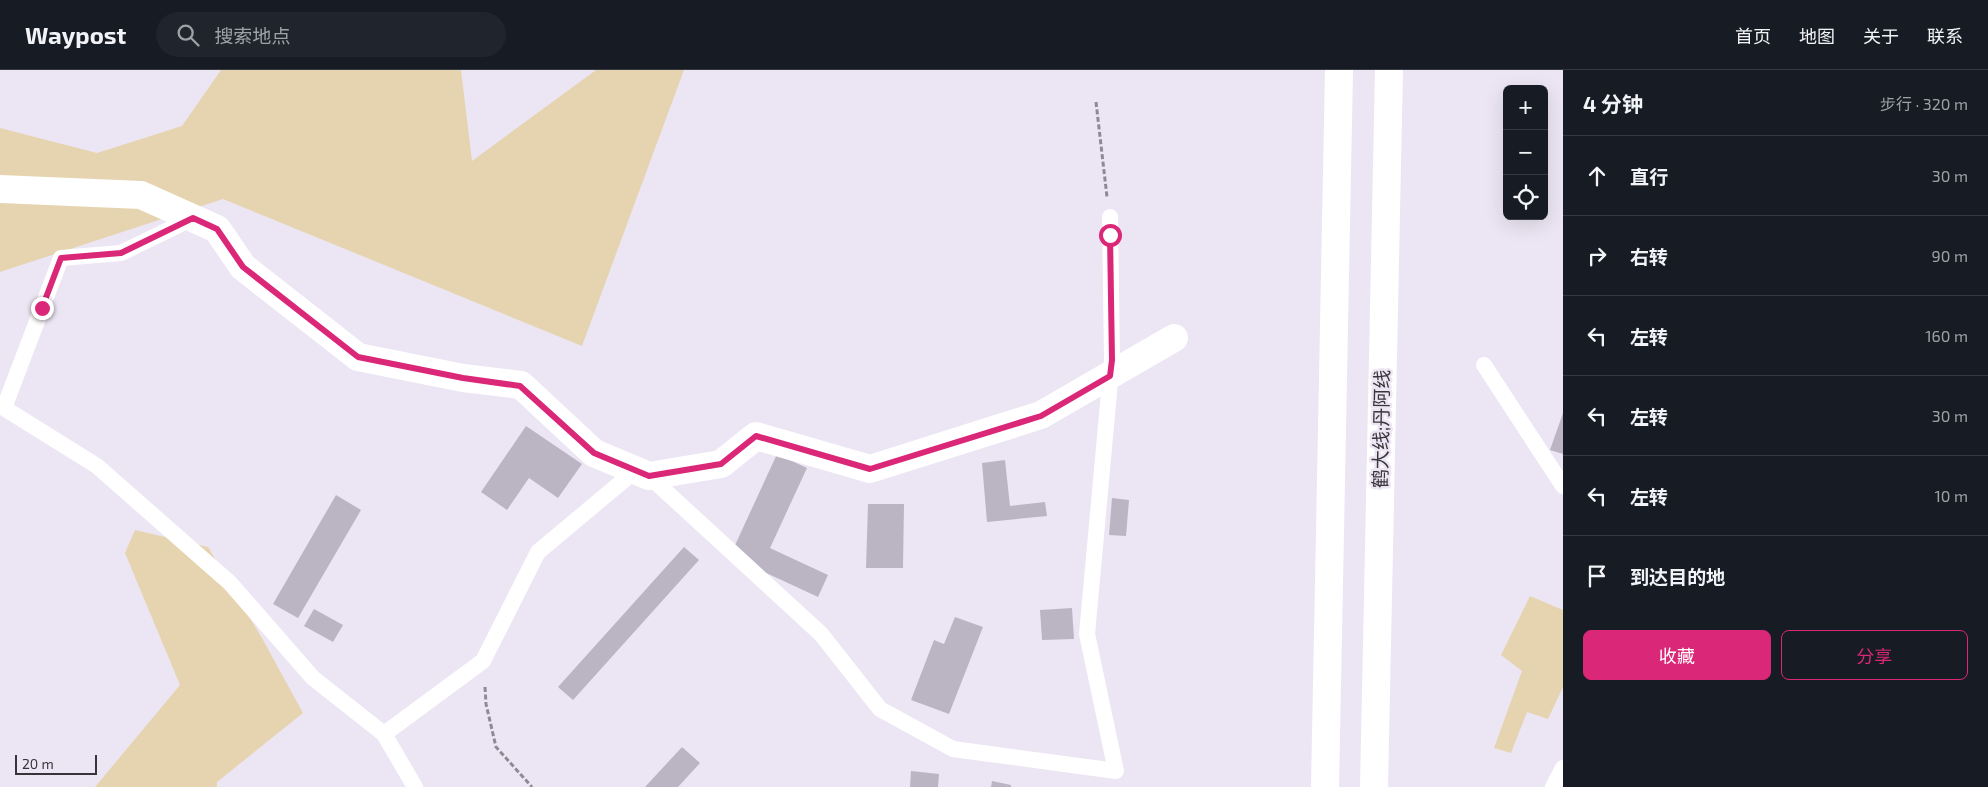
<!DOCTYPE html>
<html lang="zh">
<head>
<meta charset="utf-8">
<style>
  :root { --surface:#171b24; --page:#20242c; --text:#f1f3f6; --muted:#9ea1a6; --line:#363941; --accent:#db2777 }
  body { margin:0; font-family:"Exo 2","Noto Sans SC",sans-serif; background:var(--page); color:var(--text) }
  .controls { position:absolute; right:15px; top:15px; display:grid; overflow:hidden; border-radius:8px; box-shadow:0 5px 20px #0002 }
  .controls button { width:45px; height:45px; display:grid; place-items:center; padding:0; border:0; border-bottom:1px solid var(--line); background:var(--surface); color:var(--text); font:25px sans-serif }
  .scale { position:absolute; left:15px; bottom:12px; width:82px; box-sizing:border-box; padding-left:5px; border:2px solid #37343a; border-top:0; font-size:14px; line-height:18px; white-space:nowrap; color:#37343a; -webkit-text-stroke:4px #ece6f4; paint-order:stroke }
  .stop { position:absolute; width:15px; height:15px; margin:-11px; border:4px solid #db2777; border-radius:50%; background:#fff }
  .stop.end { background:#db2777; border-color:#fff; box-shadow:0 1px 5px #0008 }
  .list { margin:0; padding:0; list-style:none }
  h2 { display:flex; justify-content:space-between; align-items:center; height:65px; margin:0; padding:0 20px; font-size:21px }
  h2 small { font-size:16px; font-weight:400; color:var(--muted) }
  .list li { display:grid; grid-template-columns:32px 1fr auto; gap:15px; align-items:center; box-sizing:border-box; height:80px; padding:0 20px; border-top:1px solid var(--line) }
  .list b { display:block; font-size:19px; white-space:nowrap }
  .list em { font-size:16px; font-style:normal; color:var(--muted) }
  .actions { display:flex; gap:10px; padding:15px 20px }
  .actions a { flex:1; padding:11px 0; border:1px solid var(--accent); border-radius:8px; text-align:center; font-size:18px; color:var(--accent) }
  .actions .main { background:var(--accent); color:#fff }
  .icon { flex:none; width:28px; height:28px; fill:none; stroke:currentColor; stroke-width:2; stroke-linecap:round; stroke-linejoin:round }
  .map { position:relative; flex:none; width:1563px; height:717px; overflow:hidden }
  header { display:flex; align-items:center; gap:30px; box-sizing:border-box; height:70px; padding:0 25px; background:var(--surface); border-bottom:1px solid var(--line) }
  header strong { font-size:24px }
  nav { display:flex; gap:28px; margin-inline-start:auto; font-size:18px }
  .search { width:350px; height:45px; background:var(--page); display:flex; align-items:center; gap:12px; box-sizing:border-box; padding:0 18px; border-radius:28px; color:var(--muted); font-size:19px }
  main { display:flex }
  aside { flex:1; background:var(--surface) }
  .map>svg:first-child { display:block }
  .green { fill:#e5d4af }
  .building { fill:#bbb5c3 }
  .lines { fill:none; stroke-linecap:round; stroke-linejoin:round }
  .path { stroke:#8e8a94; stroke-width:3; stroke-dasharray:5 2.5; stroke-linecap:butt }
  .service { stroke:#fff; stroke-width:16 }
  .minor { stroke:#fff; stroke-width:28 }
  .trunk { stroke:#fff; stroke-width:28 }
  .route { stroke:#db2777; stroke-width:6 }
  .labels { text-anchor:middle; stroke-width:5; stroke-linejoin:round; paint-order:stroke }
  .street-label { font-size:19px; fill:#37343a; stroke:#ece6f4 }
</style>
</head>
<body>
<header>
<strong>Waypost</strong>
<div class="search"><svg class="icon" aria-label="search" viewBox="0 0 24 24"><circle cx="10" cy="10" r="6"/><path d="M15 15l6 6"/></svg>搜索地点</div>
<nav><a>首页</a><a>地图</a><a>关于</a><a>联系</a></nav>
</header>
<main>
<div class="map">
<svg width="1563" height="717" viewBox="0 0 1563 717">
  <rect width="100%" height="100%" fill="#ece6f4"/>
  <g class="green">
    <polygon points="221,0 461,0 472,91 596,0 684,0 582,276 223,129 0,202 0,58 97,83 182,56"/>
    <polygon points="135,460 208,477 263,570 303,643 217,712 217,717 95,717 180,615 125,483"/>
    <polygon points="1530,526 1563,540 1563,617 1548,649 1527,642 1511,683 1494,678 1522,601 1501,585"/>
  </g>
  <g class="building">
    <polygon points="1563,343 1563,384 1550,380"/>
    <polygon points="526,356 582,394 558,428 529,408 507,440 481,422"/>
    <polygon points="777,384 807,398 770,478 828,505 818,527 730,486"/>
    <polygon points="1005,390 1010,436 1045,432 1047,446 987,452 982,393"/>
    <polygon points="336,425 361,440 298,548 273,534"/>
    <polygon points="1112,428 1129,430 1126,466 1109,465"/>
    <polygon points="868,434 904,434 903,498 866,498"/>
    <polygon points="684,477 699,490 573,630 558,617"/>
    <polygon points="1072,538 1074,569 1042,570 1040,540"/>
    <polygon points="314,539 343,555 333,572 304,556"/>
    <polygon points="955,547 983,557 949,644 911,630 934,570 944,574"/>
    <polygon points="682,677 700,693 678,717 645,717"/>
    <polygon points="911,701 939,704 938,717 910,717"/>
    <polygon points="992,711 1011,715 1011,717 991,717"/>
  </g>
  <g class="lines">
    <g class="path">
      <polyline points="1096,32 1107,127"/>
      <polyline points="485,617 486,634 496,677 532,717"/>
    </g>
    <g class="service">
      <polyline points="193,148 121,183 61,188 4,338 97,396 230,513 313,608 384,664 415,717"/>
      <polyline points="1484,295 1563,416"/>
      <polyline points="649,406 821,564 880,639 953,679 1116,701 1087,564 1112,290 1110,147"/>
      <polyline points="384,664 483,591 538,482 636,400"/>
      <polyline points="1553,717 1563,698"/>
    </g>
    <polyline class="minor" points="0,119 141,125 217,159 243,197 358,287 463,308 521,315 594,383 649,406 721,394 756,366 870,399 1041,345 1174,268"/>
    <g class="trunk">
      <polyline points="1325,717 1339,0"/>
      <polyline points="1374,717 1389,0"/>
    </g>
  </g>
  <g class="lines">
    <polyline class="route" points="42,238 61,188 121,183 193,148 217,159 243,197 358,287 463,308 520,316 594,383 649,406 721,394 756,366 870,399 1041,346 1110,306 1112,290 1110,165"/>
  </g>
  <g class="labels">
    <g class="street-label">
      <text transform="translate(1381 359) rotate(-89)" y="7">鹤大线;丹阿线</text>
    </g>
  </g>
</svg>
<div class="controls">
<button>+</button>
<button>−</button>
<button><svg class="icon" aria-label="locate" viewBox="0 0 24 24"><circle cx="12" cy="12" r="6"/><path d="M12 2v4M12 18v4M2 12h4M18 12h4"/></svg></button>
</div>
<div class="scale">20 m</div>
<div class="stop" style="left:1110px;top:165px"></div>
<div class="stop end" style="left:42px;top:238px"></div>
</div>
<aside>
<h2>4 分钟<small>步行 · 320 m</small></h2>
<ul class="list">
<li><svg class="icon" aria-label="ahead" viewBox="0 0 24 24"><path d="M12 20V5M6 11l6-6 6 6"/></svg><div><b>直行</b></div><em>30 m</em></li>
<li><svg class="icon" aria-label="right" viewBox="0 0 24 24"><path d="M7 20v-9h11M14 6l5 5-5 5"/></svg><div><b>右转</b></div><em>90 m</em></li>
<li><svg class="icon" aria-label="left" viewBox="0 0 24 24"><path d="M17 20v-9H6M10 6l-5 5 5 5"/></svg><div><b>左转</b></div><em>160 m</em></li>
<li><svg class="icon" aria-label="left" viewBox="0 0 24 24"><path d="M17 20v-9H6M10 6l-5 5 5 5"/></svg><div><b>左转</b></div><em>30 m</em></li>
<li><svg class="icon" aria-label="left" viewBox="0 0 24 24"><path d="M17 20v-9H6M10 6l-5 5 5 5"/></svg><div><b>左转</b></div><em>10 m</em></li>
<li><svg class="icon" aria-label="arrive" viewBox="0 0 24 24"><path d="M6 21V4h12l-3 4 3 4H6"/></svg><div><b>到达目的地</b></div></li>
</ul>
<div class="actions"><a class="main">收藏</a><a>分享</a></div>
</aside>
</main>
</body>
</html>
